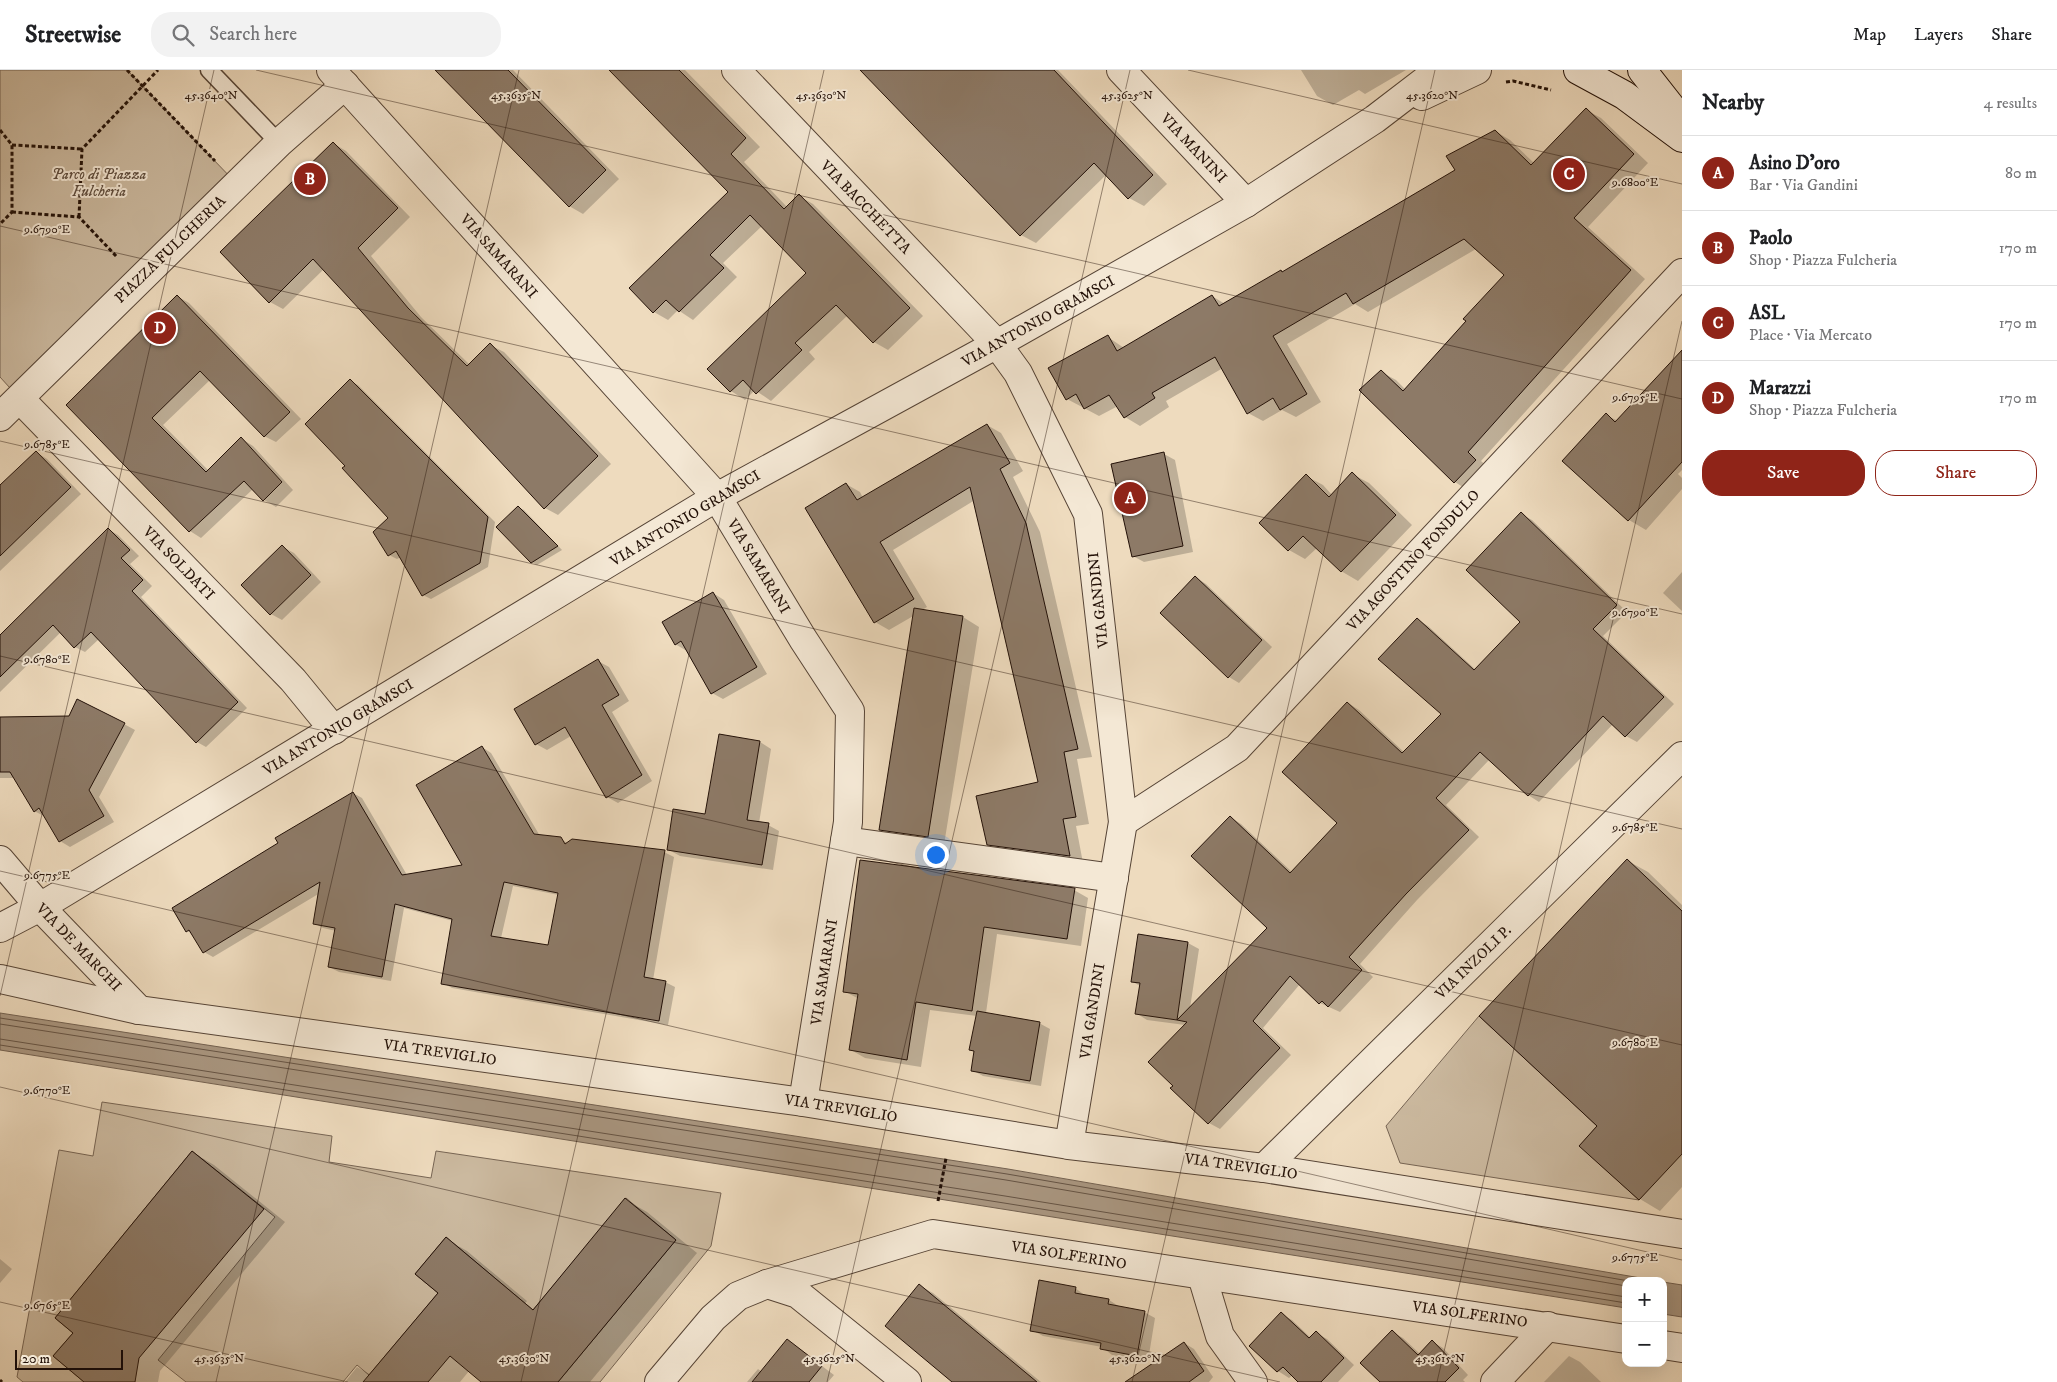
<!DOCTYPE html>
<html lang="en">
<head>
<meta charset="utf-8">
<style>
  :root { --surface:#fff; --page:#f2f2f2; --text:#202124; --muted:#757577; --line:#e0e0e0; --accent:#8f2418 }
  body { margin:0; font-family:"IM FELL DW Pica",serif; background:var(--page); color:var(--text) }
  .controls { position:absolute; right:15px; bottom:15px; display:grid; overflow:hidden; border-radius:10px; box-shadow:0 5px 20px #0002 }
  .controls button { width:45px; height:45px; display:grid; place-items:center; padding:0; border:0; border-bottom:1px solid var(--line); background:var(--surface); color:var(--text); font:25px sans-serif }
  .scale { position:absolute; left:15px; bottom:12px; width:108px; box-sizing:border-box; padding-left:5px; border:2px solid #231108; border-top:0; font-size:14px; line-height:18px; white-space:nowrap; color:#231108; -webkit-text-stroke:4px #f4e8d5; paint-order:stroke }
  .you { position:absolute; left:935px; top:784px; width:18px; height:18px; margin:-12px; border:4px solid #fff; border-radius:50%; background:#1a73e8; box-shadow:0 0 0 8px #1a73e833 }
  .badge { display:grid; place-items:center; width:32px; height:32px; border-radius:50%; background:var(--accent); color:#fff; font-size:16px; font-weight:700 }
  .pin { position:absolute; translate:-50% -50%; border:2px solid #fff; box-shadow:0 1px 5px #0006 }
  .list { margin:0; padding:0; list-style:none }
  h2 { display:flex; justify-content:space-between; align-items:center; height:65px; margin:0; padding:0 20px; font-size:21px }
  h2 small { font-size:16px; font-weight:400; color:var(--muted) }
  .list li { display:grid; grid-template-columns:32px 1fr auto; gap:15px; align-items:center; box-sizing:border-box; height:75px; padding:0 20px; border-top:1px solid var(--line) }
  .list b { display:block; font-size:19px; white-space:nowrap }
  .list p { margin:0; font-size:16px; white-space:nowrap; color:var(--muted) }
  .list em { font-size:16px; font-style:normal; color:var(--muted) }
  .actions { display:flex; gap:10px; padding:15px 20px }
  .actions a { flex:1; padding:11px 0; border:1px solid var(--accent); border-radius:20px; text-align:center; font-size:18px; color:var(--accent) }
  .actions .main { background:var(--accent); color:#fff }
  .icon { flex:none; width:28px; height:28px; fill:none; stroke:currentColor; stroke-width:2; stroke-linecap:round; stroke-linejoin:round }
  .map { position:relative; flex:none; width:1682px; height:1312px; overflow:hidden }
  header { display:flex; align-items:center; gap:30px; box-sizing:border-box; height:70px; padding:0 25px; background:var(--surface); border-bottom:1px solid var(--line) }
  header strong { font-size:24px }
  nav { display:flex; gap:28px; margin-inline-start:auto; font-size:18px }
  .search { width:350px; height:45px; background:var(--page); display:flex; align-items:center; gap:12px; box-sizing:border-box; padding:0 18px; border-radius:20px; color:var(--muted); font-size:19px }
  main { display:flex }
  aside { flex:1; background:var(--surface) }
  .map>svg:first-child { display:block }
  .green { fill:#cbb99f; stroke:#776554 }
  .water { fill:#a99680; stroke:#736150 }
  .shadow { fill:#0003; fill-rule:evenodd }
  .lines { fill:none; stroke-linecap:round; stroke-linejoin:round }
  .shore { stroke:#665444; stroke-width:1 }
  .building { fill:#8d7a67; stroke:#231108; fill-rule:evenodd }
  .lane-casing { stroke:#564436; stroke-width:19 }
  .street-casing { stroke:#564436; stroke-width:30 }
  .secondary-casing { stroke:#231108; stroke-width:30 }
  .path { stroke:#231108; stroke-width:3; stroke-dasharray:4 2.5; stroke-linecap:butt }
  .lane { stroke:#f4e8d5; stroke-width:16 }
  .street { stroke:#f4e8d5; stroke-width:28 }
  .secondary { stroke:#f4e8d5; stroke-width:28 }
  .ticks { fill:none; stroke:#231108; stroke-width:1; stroke-opacity:0.45 }
  .labels { text-anchor:middle; stroke-width:4; stroke-linejoin:round; paint-order:stroke }
  .street-label { font-size:15px; fill:#231108; stroke:#f4e8d5 }
  .park-label { font-size:15px; font-style:italic; fill:#5e4c3d; stroke:#f4e8d5 }
  .ticks-label { font-size:12px; text-anchor:middle; fill:#231108; stroke:#f4e8d5; stroke-width:4; stroke-linejoin:round; paint-order:stroke }
</style>
</head>
<body>
<header>
<strong>Streetwise</strong>
<div class="search"><svg class="icon" aria-label="search" viewBox="0 0 24 24"><circle cx="10" cy="10" r="6"/><path d="M15 15l6 6"/></svg>Search here</div>
<nav><a>Map</a><a>Layers</a><a>Share</a></nav>
</header>
<main>
<div class="map">
<svg width="1682" height="1312" viewBox="0 0 1682 1312">
  <rect width="100%" height="100%" fill="#eedbbe"/>
  <filter id="stains"><feTurbulence type="fractalNoise" baseFrequency=".004" numOctaves="4"/><feColorMatrix values="0 0 0 0 .2 0 0 0 0 .09 0 0 0 0 .02 0 0 0 .5 -.17"/></filter>
  <radialGradient id="worn" r=".72"><stop offset=".6" stop-color="#630" stop-opacity="0"/><stop offset="1" stop-color="#630" stop-opacity=".3"/></radialGradient>
  <g class="green">
    <polygon points="0,0 127,0 237,114 20,329 0,307"/>
    <polygon points="1479,946 1597,1056 1580,1076 1639,1130 1400,1093 1386,1056"/>
    <polygon points="102,1032 332,1066 329,1092 431,1108 436,1081 721,1123 711,1176 600,1312 558,1312 676,1170 626,1128 533,1240 446,1167 415,1204 438,1223 369,1305 357,1295 343,1312 186,1312 158,1290 275,1147 192,1081 55,1248 73,1263 53,1286 84,1312 23,1312 17,1307 59,1080 93,1086"/>
  </g>
  <g class="water">
    <polygon points="0,943 1008,1099 1658,1211 1626,1211 1626,1238 0,980"/>
    <polygon points="1663,1212 1682,1215 1682,1247 1663,1244"/>
  </g>
  <g class="shadow">
    <polygon points="437,0 513,0 619,109 583,144 569,136"/>
    <polygon points="611,0 685,0 760,77 744,92 788,138 799,126 813,134 923,246 888,280 874,272 848,245 809,282 815,289 771,331 755,320 745,330 731,321 709,299 808,203 762,156 723,193 737,207 693,250 678,240 668,250 654,242 730,122"/>
    <polygon points="862,0 1058,0 1167,114 1144,136 1129,128 1107,104 1036,173 1021,165"/>
    <polygon points="1301,0 1406,0 1365,24 1359,20 1333,35 1317,26"/>
    <polygon points="1586,40 1601,48 1648,93 1588,157 1645,209 1481,391 1490,399 1469,421 1455,412 1361,320 1381,302 1396,310 1406,320 1506,205 1476,179 1368,242 1355,234 1287,274 1321,332 1296,347 1282,340 1263,351 1248,343 1223,298 1166,331 1169,337 1140,356 1125,347 1118,336 1099,346 1067,329 1108,267 1124,278 1212,226 1225,234 1281,201 1284,203 1457,101 1495,61 1510,70 1534,93"/>
    <polygon points="333,73 346,81 410,147 371,186 421,247 470,295 490,275 504,282 611,394 558,445 545,438 324,199 283,239 270,232"/>
    <polygon points="177,226 189,233 301,349 276,372 264,366 210,310 163,355 209,401 242,369 253,376 293,420 276,437 264,430 253,419 201,468 190,461 68,335"/>
    <polygon points="1682,282 1682,400 1678,404 1682,408 1682,419 1646,460 1629,450 1564,391 1606,345 1618,351"/>
    <polygon points="350,311 358,315 495,452 488,497 431,529 423,525 401,487 397,489 389,485 389,448 346,396"/>
    <polygon points="987,355 1001,363 1023,401 1013,407 1040,462 1092,687 1077,689 1089,754 1076,756 1083,793 1002,782 988,774 1039,713 975,430 893,480 927,537 922,540 963,547 979,557 944,775 897,769 880,759 915,545 889,560 875,552 846,414 860,422 863,428"/>
    <polygon points="36,382 47,389 81,424 0,501 0,417"/>
    <polygon points="1164,384 1175,390 1193,482 1144,492 1133,486"/>
    <polygon points="1352,404 1369,413 1412,455 1358,511 1341,501 1317,478 1305,489 1289,480 1306,406 1323,415 1332,425"/>
    <polygon points="518,437 524,440 562,480 537,495 532,492"/>
    <polygon points="1521,444 1532,450 1627,542 1603,566 1674,634 1637,672 1626,666 1613,654 1539,732 1528,725 1490,689 1446,735 1479,767 1417,830 1360,894 1373,907 1340,942 1320,933 1300,914 1263,958 1291,985 1220,1059 1209,1053 1174,1016 1185,955 1147,950 1136,943 1140,916 1133,912 1139,866 1188,873 1199,879 1190,938 1269,858 1230,747 1241,754 1293,803 1339,753 1348,633 1359,640 1405,683 1443,644 1417,549 1428,556 1476,600 1522,552"/>
    <polygon points="108,459 118,465 139,486 130,494 152,516 141,527 247,638 206,677 197,672 99,569 85,582 75,577 61,562 0,622 0,566"/>
    <polygon points="283,477 294,483 321,512 282,550 271,544"/>
    <polygon points="1682,502 1682,541 1663,523"/>
    <polygon points="1195,507 1206,514 1272,577 1239,613 1229,607"/>
    <polygon points="713,523 724,530 767,604 723,629 712,623 687,581 675,574"/>
    <polygon points="598,591 609,597 629,631 612,642 652,711 618,733 607,727 571,666 547,680 536,674"/>
    <polygon points="0,648 124,654 135,660 99,727 114,752 70,777 60,771 46,747 34,741 15,708 0,708"/>
    <polygon points="720,666 760,672 771,679 759,753 768,755 779,761 773,800 680,786 669,780 706,745"/>
    <path d="M482,677L491,683L540,766L560,769L568,773L664,782L674,787L653,910L665,912L675,917L668,955L452,918L443,913L453,851L404,838L391,911L339,902L329,897L336,861L323,858L314,853L320,823L213,887L204,882L193,864L187,861L280,773L353,723L362,728L407,805L464,796ZM513,816L559,825L550,876L501,868Z"/>
    <polygon points="862,791 1074,820 1088,828 1081,876 997,864 986,943 1039,953 1050,959 1041,1016 983,1006 972,1000 975,982 970,980 977,946 930,940 921,997 865,988 851,980 859,929 844,921"/>
    <polygon points="1628,791 1648,802 1682,835 1682,1117 1660,1141 1640,1129 1581,1076 1598,1056"/>
    <polygon points="192,1082 214,1095 285,1152 160,1301 158,1312 86,1312 75,1263"/>
    <polygon points="626,1130 647,1142 697,1183 590,1312 498,1312"/>
    <polygon points="446,1169 467,1181 527,1231 460,1312 345,1312 357,1297 371,1305 440,1223"/>
    <polygon points="0,1189 12,1199 0,1213"/>
    <polygon points="920,1216 933,1223 1041,1312 955,1312"/>
    <polygon points="1075,1218 1086,1226 1109,1230 1120,1237 1144,1242 1155,1248 1148,1291 1112,1285 1102,1277 1043,1266 1032,1260"/>
    <polygon points="1281,1244 1292,1250 1311,1268 1316,1263 1327,1269 1354,1295 1338,1312 1300,1312 1293,1305 1289,1308 1278,1301 1251,1276"/>
    <polygon points="1392,1262 1403,1268 1420,1284 1433,1272 1443,1278 1468,1305 1463,1310 1465,1312 1382,1312"/>
    <polygon points="787,1270 834,1305 828,1312 747,1312 758,1299 762,1302"/>
    <polygon points="1184,1273 1194,1279 1213,1307 1209,1312 1156,1312"/>
    <polygon points="1569,1286 1580,1292 1601,1312 1544,1312"/>
  </g>
  <g class="lines">
    <g class="shore">
      <polyline points="0,948 1007,1104 1629,1211"/>
      <polyline points="0,954 1006,1110 1626,1216"/>
      <polyline points="0,969 1005,1126 1626,1227"/>
      <polyline points="0,975 1004,1133 1626,1233"/>
    </g>
  </g>
  <g class="building">
    <polygon points="435,0 508,0 606,100 569,137"/>
    <polygon points="609,0 679,0 746,68 731,84 784,139 799,124 910,238 873,273 836,235 795,273 802,280 756,324 743,310 730,322 707,299 806,203 750,145 710,185 724,198 679,242 666,230 653,243 629,218 728,122"/>
    <polygon points="860,0 1054,0 1153,105 1128,129 1094,93 1020,166"/>
    <polygon points="1586,38 1634,84 1574,148 1631,200 1468,382 1476,390 1454,413 1359,320 1381,300 1403,321 1466,251 1463,249 1504,205 1464,169 1353,234 1346,223 1273,266 1307,324 1280,340 1273,328 1247,344 1215,287 1152,323 1155,328 1124,348 1109,325 1084,339 1076,324 1066,330 1048,298 1108,265 1117,281 1212,225 1219,236 1281,200 1282,202 1455,100 1446,86 1495,60 1531,95"/>
    <polygon points="333,72 398,138 358,178 408,238 467,296 490,273 598,386 544,439 313,189 269,233 220,182"/>
    <polygon points="177,225 290,342 264,367 200,301 152,348 206,402 241,367 282,412 263,431 244,411 189,462 66,335"/>
    <polygon points="1682,280 1682,392 1628,451 1562,391 1606,343 1615,352"/>
    <polygon points="350,309 488,447 480,493 422,526 396,481 388,486 373,462 388,448 342,398 345,396 305,354"/>
    <polygon points="987,354 1010,393 1000,399 1026,453 1078,679 1064,682 1076,747 1063,749 1070,786 987,775 976,726 1038,712 970,417 880,472 914,529 874,553 805,438 846,413 857,430"/>
    <polygon points="36,381 71,417 0,486 0,415"/>
    <polygon points="1164,382 1183,476 1132,487 1111,394"/>
    <polygon points="1352,402 1396,445 1341,502 1303,466 1288,481 1259,453 1306,404 1329,427"/>
    <polygon points="518,436 558,476 531,493 496,457"/>
    <polygon points="1521,442 1617,535 1593,559 1664,627 1625,667 1603,646 1528,726 1480,682 1436,728 1469,760 1406,824 1349,887 1362,900 1328,937 1322,931 1319,934 1290,906 1253,951 1280,978 1208,1054 1170,1018 1173,1016 1148,992 1187,952 1177,950 1267,858 1191,786 1230,746 1290,803 1337,753 1282,702 1347,632 1402,683 1441,644 1378,589 1417,548 1474,600 1520,552 1466,500"/>
    <polygon points="108,458 130,480 121,488 143,510 132,521 238,632 196,673 91,562 74,578 53,555 0,607 0,565"/>
    <polygon points="282,475 311,505 270,545 241,515"/>
    <polygon points="1195,506 1262,570 1228,608 1160,543"/>
    <polygon points="713,522 757,597 711,624 681,571 675,575 662,552"/>
    <polygon points="914,538 963,546 928,767 879,760"/>
    <polygon points="598,589 619,625 602,635 642,705 606,728 565,657 535,675 514,639"/>
    <polygon points="77,629 125,653 89,720 104,746 59,772 39,738 34,742 10,702 0,702 0,647 69,646"/>
    <polygon points="719,664 760,671 747,750 769,753 762,795 667,780 673,739 705,744"/>
    <path d="M482,676L534,764L561,767L565,774L572,769L665,780L644,907L666,911L659,951L441,914L452,849L395,834L382,907L328,897L335,858L313,854L320,812L203,883L189,860L186,862L172,838L278,773L275,768L353,722L402,805L462,795L416,715ZM504,812L558,823L548,875L491,866Z"/>
    <polygon points="1627,789 1682,841 1682,1084 1639,1130 1579,1076 1597,1056 1479,946"/>
    <polygon points="860,790 1075,818 1067,869 984,857 972,941 916,932 907,990 849,980 858,924 843,922"/>
    <polygon points="1138,864 1188,872 1177,950 1135,944 1140,913 1131,912"/>
    <polygon points="977,941 1040,952 1030,1011 971,1001 974,981 969,980"/>
    <polygon points="192,1081 264,1139 139,1288 135,1312 84,1312 53,1286 73,1263 55,1248"/>
    <polygon points="625,1128 676,1170 558,1312 481,1312 450,1286 428,1312 363,1312 438,1223 415,1204 446,1167 533,1240"/>
    <polygon points="1039,1210 1076,1217 1075,1223 1109,1229 1108,1234 1145,1241 1137,1286 1100,1279 1101,1273 1030,1261"/>
    <polygon points="919,1214 1037,1312 952,1312 885,1256"/>
    <polygon points="1281,1242 1309,1268 1316,1261 1344,1288 1321,1312 1298,1312 1283,1297 1277,1302 1249,1276"/>
    <polygon points="1392,1260 1418,1285 1432,1270 1459,1298 1445,1312 1380,1312 1360,1293"/>
    <polygon points="787,1269 822,1296 809,1312 752,1312"/>
    <polygon points="1184,1272 1204,1301 1189,1312 1125,1312"/>
  </g>
  <g class="lines">
    <defs>
      <polyline id="lane" points="209,0 279,73"/>
      <g id="street">
        <polyline points="331,0 717,427 803,569 850,641 848,752 803,1032"/>
        <polyline points="736,0 997,274 1018,303 1088,444 1123,752 1069,1075"/>
        <polyline points="1121,0 1246,133"/>
        <polyline points="1422,26 1477,0"/>
        <polyline points="20,329 293,610 334,660"/>
        <polyline points="0,347 279,73 345,15"/>
        <polyline points="1123,752 1237,678 1682,203"/>
        <polyline points="845,771 1114,808"/>
        <polyline points="0,790 40,837 139,940"/>
        <polyline points="0,858 40,837 717,427 997,274 1246,133 1375,49 1439,0"/>
        <polyline points="0,909 139,940 803,1032 1069,1075 1264,1098 1682,1164"/>
        <polyline points="1264,1098 1682,686"/>
        <polyline points="1202,1206 1220,1266 1253,1312"/>
        <polyline points="767,1214 798,1224 907,1312"/>
        <polyline points="1663,1275 1682,1278"/>
        <polyline points="659,1312 713,1248 738,1226 767,1214 933,1164 1626,1269"/>
        <polyline points="1495,1312 1548,1256"/>
      </g>
      <g id="secondary">
        <polyline points="1578,0 1624,25 1682,68"/>
        <polyline points="1642,0 1682,51"/>
      </g>
    </defs>
    <use href="#lane" class="lane-casing"/>
    <use href="#street" class="street-casing"/>
    <use href="#secondary" class="secondary-casing"/>
    <g class="path">
      <polyline points="127,0 215,91"/>
      <polyline points="1506,12 1513,11 1551,20"/>
      <polyline points="0,60 12,75 12,142 0,154"/>
      <polyline points="12,75 82,79"/>
      <polyline points="12,142 79,147 117,187"/>
      <polyline points="79,147 82,79 158,0"/>
      <polyline points="938,1131 946,1088"/>
      <polyline points="0,1310 2,1312"/>
    </g>
    <use href="#lane" class="lane"/>
    <use href="#street" class="street"/>
    <use href="#secondary" class="secondary"/>
  </g>
  <path class="ticks" d="M256,0L1682,329M1188,0L1682,114M0,156L1682,544M0,371L1682,759M0,586L1682,975M0,801L1682,1190M0,926L214,0M0,1017L1280,1312M0,1232L348,1312M216,1312L519,0M521,1312L824,0M827,1312L1130,0M1132,1312L1435,0M1437,1312L1682,251"/>
  <g class="labels">
    <g class="street-label">
      <text transform="translate(1194 78) rotate(47)" y="5">VIA MANINI</text>
      <text transform="translate(866 137) rotate(46)" y="5">VIA BACCHETTA</text>
      <text transform="translate(170 179) rotate(-44)" y="5">PIAZZA FULCHERIA</text>
      <text transform="translate(499 186) rotate(48)" y="5">VIA SAMARANI</text>
      <text transform="translate(1038 251) rotate(-29)" y="5">VIA ANTONIO GRAMSCI</text>
      <text transform="translate(685 448) rotate(-31)" y="5">VIA ANTONIO GRAMSCI</text>
      <text transform="translate(1413 490) rotate(-47)" y="5">VIA AGOSTINO FONDULO</text>
      <text transform="translate(179 493) rotate(46)" y="5">VIA SOLDATI</text>
      <text transform="translate(759 496) rotate(59)" y="5">VIA SAMARANI</text>
      <text transform="translate(1098 530) rotate(-96)" y="5">VIA GANDINI</text>
      <text transform="translate(338 657) rotate(-31)" y="5">VIA ANTONIO GRAMSCI</text>
      <text transform="translate(79 877) rotate(46)" y="5">VIA DE MARCHI</text>
      <text transform="translate(1473 892) rotate(-44)" y="5">VIA INZOLI P.</text>
      <text transform="translate(824 902) rotate(-81)" y="5">VIA SAMARANI</text>
      <text transform="translate(1092 941) rotate(-81)" y="5">VIA GANDINI</text>
      <text transform="translate(440 982) rotate(8)" y="5">VIA TREVIGLIO</text>
      <text transform="translate(841 1038) rotate(9)" y="5">VIA TREVIGLIO</text>
      <text transform="translate(1241 1096) rotate(8)" y="5">VIA TREVIGLIO</text>
      <text transform="translate(1069 1185) rotate(9)" y="5">VIA SOLFERINO</text>
      <text transform="translate(1470 1244) rotate(8)" y="5">VIA SOLFERINO</text>
    </g>
    <g class="park-label">
      <text x="99" y="109">Parco di Piazza<tspan x="99" dy="17">Fulcheria</tspan></text>
    </g>
  </g>
  <g class="ticks-label">
    <text x="211" y="29">45.3640°N</text>
    <text x="516" y="29">45.3635°N</text>
    <text x="821" y="29">45.3630°N</text>
    <text x="1127" y="29">45.3625°N</text>
    <text x="1432" y="29">45.3620°N</text>
    <text x="1635" y="116">9.6800°E</text>
    <text x="47" y="163">9.6790°E</text>
    <text x="1635" y="331">9.6795°E</text>
    <text x="47" y="378">9.6785°E</text>
    <text x="1635" y="546">9.6790°E</text>
    <text x="47" y="593">9.6780°E</text>
    <text x="1635" y="761">9.6785°E</text>
    <text x="47" y="809">9.6775°E</text>
    <text x="1635" y="976">9.6780°E</text>
    <text x="47" y="1024">9.6770°E</text>
    <text x="1635" y="1191">9.6775°E</text>
    <text x="47" y="1239">9.6765°E</text>
    <text x="219" y="1292">45.3635°N</text>
    <text x="524" y="1292">45.3630°N</text>
    <text x="829" y="1292">45.3625°N</text>
    <text x="1135" y="1292">45.3620°N</text>
    <text x="1440" y="1292">45.3615°N</text>
  </g>
  <rect width="100%" height="100%" filter="url(#stains)"/>
  <rect width="100%" height="100%" fill="url(#worn)"/>
</svg>
<div class="controls">
<button>+</button>
<button>−</button>
</div>
<div class="scale">20 m</div>
<div class="you"></div>
<div class="pin badge" style="left:1130px;top:428px">A</div>
<div class="pin badge" style="left:310px;top:109px">B</div>
<div class="pin badge" style="left:1569px;top:104px">C</div>
<div class="pin badge" style="left:160px;top:258px">D</div>
</div>
<aside>
<h2>Nearby<small>4 results</small></h2>
<ul class="list">
<li><span class="badge">A</span><div><b>Asino D'oro</b><p>Bar · Via Gandini</p></div><em>80 m</em></li>
<li><span class="badge">B</span><div><b>Paolo</b><p>Shop · Piazza Fulcheria</p></div><em>170 m</em></li>
<li><span class="badge">C</span><div><b>ASL</b><p>Place · Via Mercato</p></div><em>170 m</em></li>
<li><span class="badge">D</span><div><b>Marazzi</b><p>Shop · Piazza Fulcheria</p></div><em>170 m</em></li>
</ul>
<div class="actions"><a class="main">Save</a><a>Share</a></div>
</aside>
</main>
</body>
</html>
